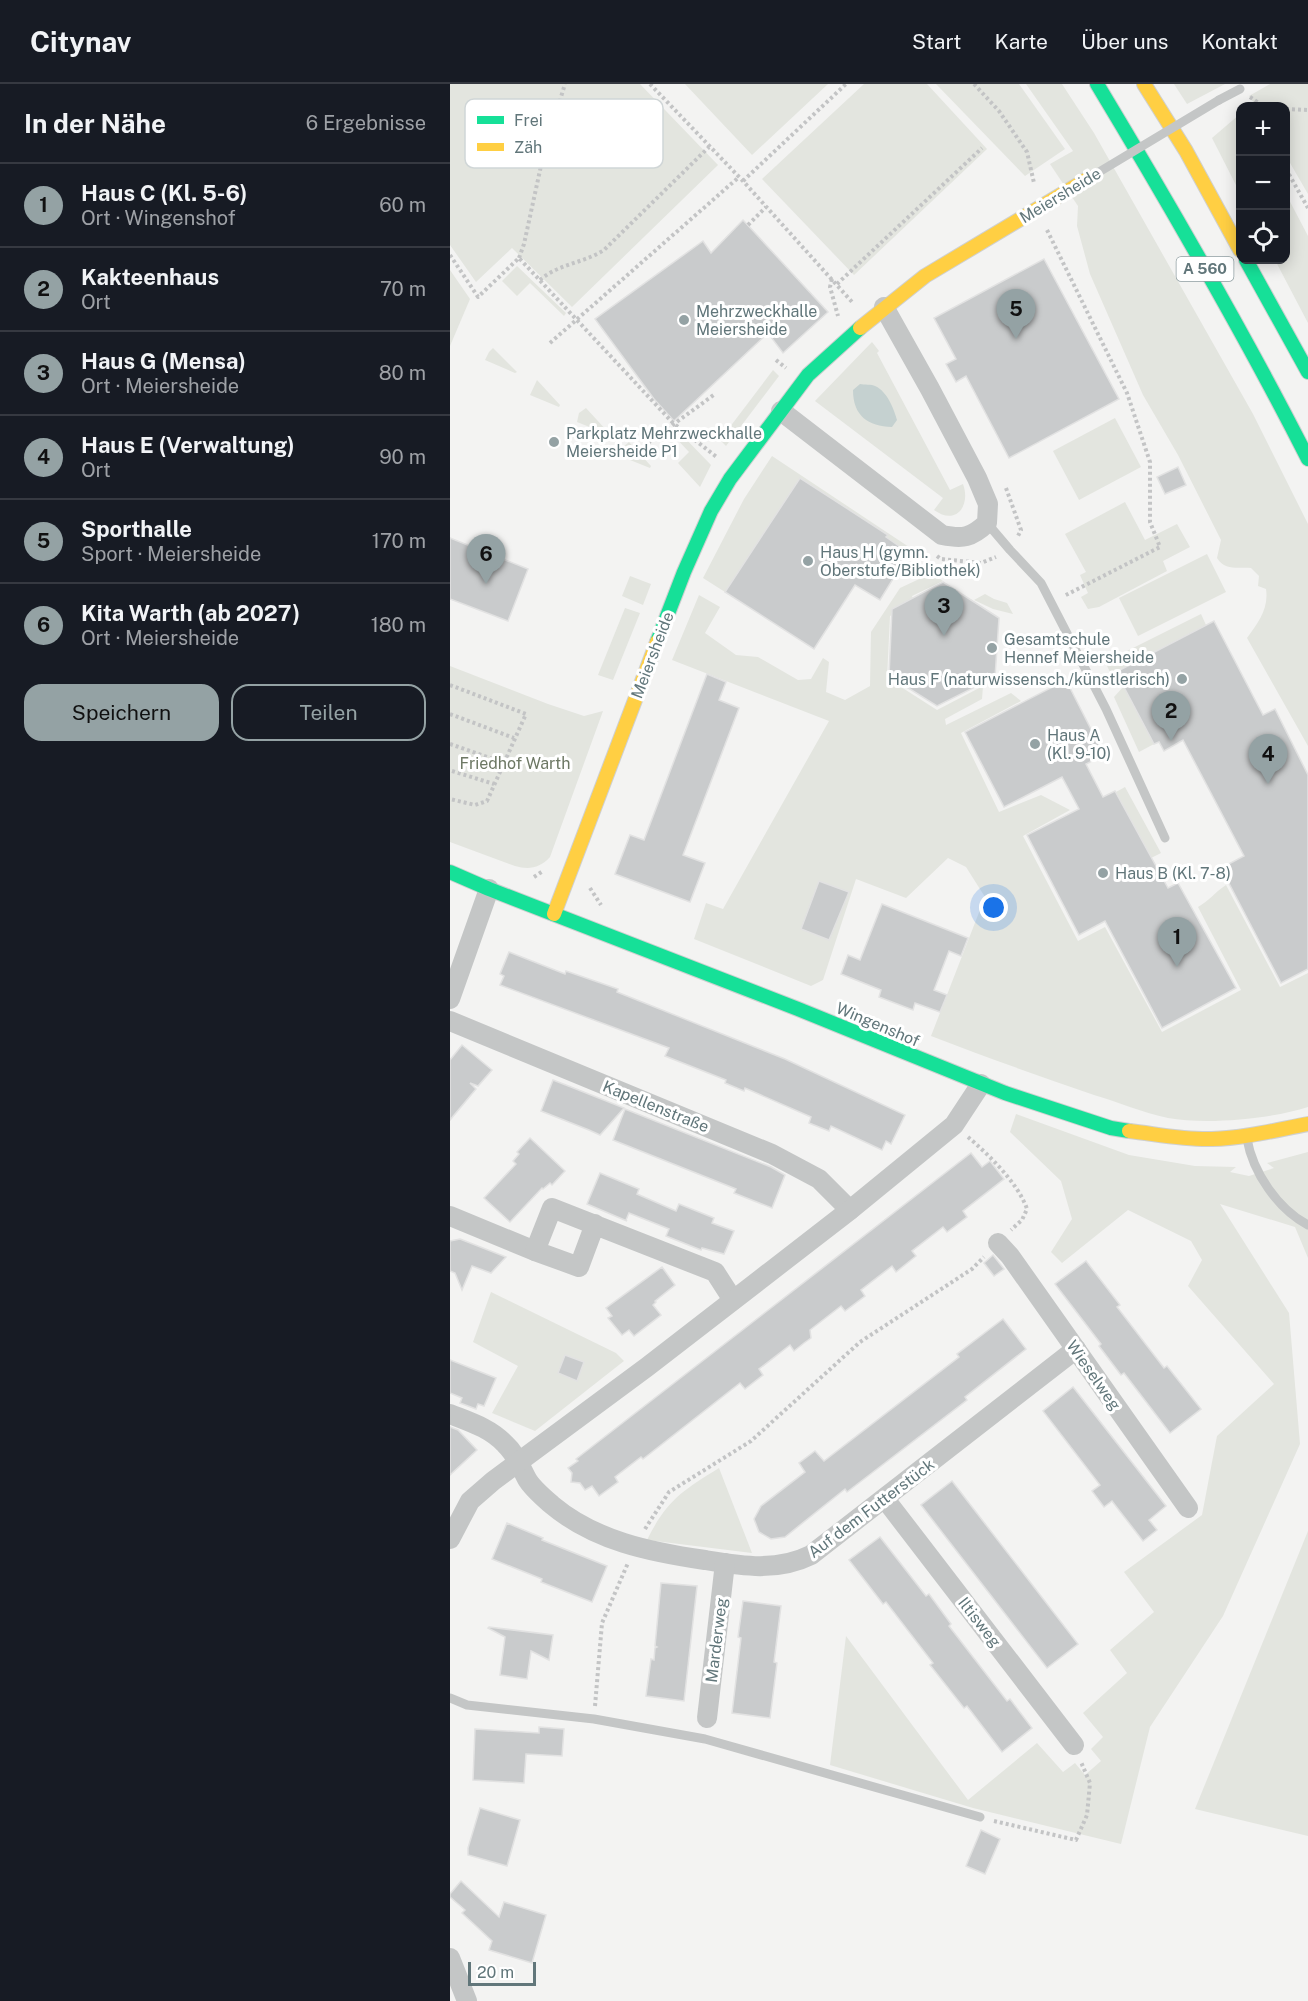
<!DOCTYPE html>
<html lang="de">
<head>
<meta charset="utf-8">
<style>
  :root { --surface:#171b24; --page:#20242c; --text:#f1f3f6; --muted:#9ea1a6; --line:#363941; --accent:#94a2a4 }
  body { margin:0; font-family:"Public Sans",sans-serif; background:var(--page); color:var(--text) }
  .controls { position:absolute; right:18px; top:18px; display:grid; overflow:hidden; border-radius:12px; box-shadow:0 3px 15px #0003 }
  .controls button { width:54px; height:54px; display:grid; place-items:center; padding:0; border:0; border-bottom:2px solid var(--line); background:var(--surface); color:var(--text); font:30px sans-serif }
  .scale { position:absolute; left:18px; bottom:15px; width:68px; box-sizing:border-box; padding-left:6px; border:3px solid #61767a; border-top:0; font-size:16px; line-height:21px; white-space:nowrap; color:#61767a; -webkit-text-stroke:4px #fff; paint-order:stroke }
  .you { position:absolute; left:544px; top:824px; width:21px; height:21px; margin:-15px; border:4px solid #fff; border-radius:50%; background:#1a73e8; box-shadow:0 0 0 9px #1a73e833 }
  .badge { display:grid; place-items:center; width:39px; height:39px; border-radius:50%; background:var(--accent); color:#111; font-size:20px; font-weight:700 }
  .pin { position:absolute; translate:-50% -50px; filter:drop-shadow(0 2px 3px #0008) }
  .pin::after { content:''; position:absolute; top:32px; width:21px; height:18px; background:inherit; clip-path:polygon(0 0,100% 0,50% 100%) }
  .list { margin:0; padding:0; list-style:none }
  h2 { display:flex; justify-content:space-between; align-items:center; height:78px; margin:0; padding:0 24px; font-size:26px }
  h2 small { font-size:20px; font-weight:400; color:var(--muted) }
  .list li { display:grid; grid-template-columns:39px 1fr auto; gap:18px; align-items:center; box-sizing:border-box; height:84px; padding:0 24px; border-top:2px solid var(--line) }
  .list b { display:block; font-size:22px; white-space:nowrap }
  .list p { margin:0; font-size:20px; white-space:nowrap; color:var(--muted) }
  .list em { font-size:20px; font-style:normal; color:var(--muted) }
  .actions { display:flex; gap:12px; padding:18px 24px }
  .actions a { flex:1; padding:14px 0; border:2px solid var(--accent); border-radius:18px; text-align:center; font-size:21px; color:var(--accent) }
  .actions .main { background:var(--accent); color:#111 }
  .icon { flex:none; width:33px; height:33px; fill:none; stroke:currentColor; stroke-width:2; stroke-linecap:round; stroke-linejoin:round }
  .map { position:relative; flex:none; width:858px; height:1917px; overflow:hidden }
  header { display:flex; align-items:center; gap:36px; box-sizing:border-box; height:84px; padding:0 30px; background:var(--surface); border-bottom:2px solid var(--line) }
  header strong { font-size:28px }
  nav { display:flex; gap:33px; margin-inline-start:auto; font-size:21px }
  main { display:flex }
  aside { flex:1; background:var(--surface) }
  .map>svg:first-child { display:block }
  .green { fill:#e3e5df }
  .water { fill:#c5d1d0 }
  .building { fill:#c9cbcc; stroke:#e2e2e2; stroke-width:1.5 }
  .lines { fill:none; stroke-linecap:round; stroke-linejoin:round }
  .fast-casing { stroke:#cfd0d0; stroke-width:16 }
  .slow-casing { stroke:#cfd0d0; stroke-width:16 }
  .path { stroke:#c3c4c5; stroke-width:4; stroke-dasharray:3 3; stroke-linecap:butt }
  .lane { stroke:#c4c6c6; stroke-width:9 }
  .street { stroke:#c4c6c6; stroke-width:20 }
  .fast { stroke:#16e098; stroke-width:14 }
  .slow { stroke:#ffcf43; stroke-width:14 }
  .lane-bridge { stroke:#c4c6c6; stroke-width:9 }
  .poi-dot { fill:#94a2a4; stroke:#fff; stroke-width:2 }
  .labels { text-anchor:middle; stroke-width:6; stroke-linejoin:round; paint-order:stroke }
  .shield { fill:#fff; stroke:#909fa2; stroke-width:1.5 }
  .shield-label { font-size:15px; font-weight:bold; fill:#61767a }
  .street-label { font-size:16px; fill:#61767a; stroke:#fff }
  .poi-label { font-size:16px; fill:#61767a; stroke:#fff; text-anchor:start }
  .park-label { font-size:16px; fill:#6d7864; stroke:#fff }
  .key { fill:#fff; stroke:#d0d6d7; stroke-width:1.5 }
  .key-label { font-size:16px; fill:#61767a }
</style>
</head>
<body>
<header>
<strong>Citynav</strong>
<nav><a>Start</a><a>Karte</a><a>Über uns</a><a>Kontakt</a></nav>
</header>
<main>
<aside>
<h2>In der Nähe<small>6 Ergebnisse</small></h2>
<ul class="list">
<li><span class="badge">1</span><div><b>Haus C (Kl. 5-6)</b><p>Ort · Wingenshof</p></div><em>60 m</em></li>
<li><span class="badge">2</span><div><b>Kakteenhaus</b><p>Ort</p></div><em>70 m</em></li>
<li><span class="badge">3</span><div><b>Haus G (Mensa)</b><p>Ort · Meiersheide</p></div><em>80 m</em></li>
<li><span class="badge">4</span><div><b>Haus E (Verwaltung)</b><p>Ort</p></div><em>90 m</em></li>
<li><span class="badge">5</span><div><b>Sporthalle</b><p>Sport · Meiersheide</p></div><em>170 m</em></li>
<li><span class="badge">6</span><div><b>Kita Warth (ab 2027)</b><p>Ort · Meiersheide</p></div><em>180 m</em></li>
</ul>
<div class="actions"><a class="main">Speichern</a><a>Teilen</a></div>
</aside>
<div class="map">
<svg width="858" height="1917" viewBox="0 0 858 1917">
  <rect width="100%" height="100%" fill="#f3f3f2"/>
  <g class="green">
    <polygon points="0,0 190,0 268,81 122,223 62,164 26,198 0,161"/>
    <polygon points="235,0 378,0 302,71"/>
    <polygon points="414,0 477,0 537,65 404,191 312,95"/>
    <polygon points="486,0 569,0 615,65 575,92"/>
    <path d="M576,0H612L644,49L803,330L858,440V662L797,554C808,539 819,525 816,505L808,502L809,492L801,484C787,483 775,487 767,474L771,456L728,371L693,311L640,190L627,142L628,122L600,80L623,67Z"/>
    <polygon points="724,0 775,0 737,20"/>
    <polygon points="820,0 858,0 858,110 836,72 836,22 806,22 799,12"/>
    <polygon points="790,30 790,109 762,54"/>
    <polygon points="836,110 858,152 858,239 825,176 836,176"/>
    <polygon points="67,182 116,229 114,232 80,199 67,212 52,197"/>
    <polygon points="0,186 20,215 0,262"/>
    <path d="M422,258L429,267L427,269L500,406L513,400C521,422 506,442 484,426L493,414L365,317Z"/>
    <polygon points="43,264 67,288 65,289 35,276 39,268"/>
    <polygon points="323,286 329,292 276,362 270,356"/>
    <polygon points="87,296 110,321 109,323 80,311"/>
    <polygon points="136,324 158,348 157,350 127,338 129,329"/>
    <polygon points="665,334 691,383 629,416 603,367"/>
    <polygon points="229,348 261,381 250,403 228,379 239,368 224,352"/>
    <polygon points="179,358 201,382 200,384 170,372 173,363"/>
    <polygon points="322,372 462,465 459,469 436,453 437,450 350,394 275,508 253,494 294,415"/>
    <polygon points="675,418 695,456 727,440 740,463 713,477 717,487 649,523 638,525 631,513 638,509 630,491 636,488 615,450"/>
    <polygon points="757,470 776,508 688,552 669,514"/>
    <path d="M482,489L493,497L462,512L464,518L440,532L437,594L487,626L533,602L532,615L495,635L496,641L561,609L571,617L511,649L549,728L591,711L620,726L573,752L628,857L655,843L712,948L791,906L748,823C759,817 765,808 776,801L830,903L858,889V1023C822,1035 756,1041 718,1034C693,1029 668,1018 644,1011C589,992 535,973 481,952L535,813L516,783L498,774L456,814L406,795L373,896L361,902L244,855L256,819L273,825L379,637L222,576L249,511L270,523L255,549L286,571L308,573L348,596L361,595L373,574L379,578L376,608L395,616L420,602L421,548L450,504Z"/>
    <polygon points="180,492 201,500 193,521 172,512"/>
    <polygon points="535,510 544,515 557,519 563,530 543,525 524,516"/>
    <polygon points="175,524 190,529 163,596 148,591"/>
    <polygon points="751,530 756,541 661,590 655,578"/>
    <path d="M0,582L98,620L134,632L153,627L100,773C90,784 79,786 65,782L0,758Z"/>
    <polygon points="674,602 704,660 689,668 664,613"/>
    <polygon points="675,703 711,769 701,774 666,708"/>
    <polygon points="566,1030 679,1071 745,1082 786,1083 780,1088 799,1092 824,1084 817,1079 858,1068 858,1174 845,1143 770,1120 839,1229 850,1360 773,1532 700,1643 671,1760 523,1724 380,1681 396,1552 518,1716 587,1659 613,1688 625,1679 635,1691 651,1677 641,1665 653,1653 633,1629 677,1589 660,1566 704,1528 674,1488 752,1431 767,1352 824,1300 738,1202 752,1176 741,1157 678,1126 612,1179 601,1168 622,1135 611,1097 560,1048"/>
    <polygon points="41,1208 166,1269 174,1277 85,1347 42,1329 68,1282 23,1258"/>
    <path d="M269,1384L302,1469L197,1456C217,1416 232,1407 269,1384Z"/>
    <polygon points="858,1447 858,1752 745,1725"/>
  </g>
  <path class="water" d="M410,300C414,301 422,300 425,302C437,307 444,325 447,336L442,343C418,342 403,332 403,306Z"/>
  <g class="building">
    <polygon points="293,136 378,228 333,269 318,249 224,337 204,315 145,235 253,157 261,169"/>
    <polygon points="594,175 669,315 559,374 516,292 506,298 496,280 506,275 484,234"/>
    <polygon points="728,383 736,401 715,410 707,393"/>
    <polygon points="350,394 438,451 436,453 459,469 430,516 405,501 364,565 275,508"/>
    <polygon points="0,454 78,485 58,537 0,515"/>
    <polygon points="493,498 549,534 545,593 487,622 439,592 442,525"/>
    <polygon points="764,537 813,631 825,625 858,691 858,885 831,899 771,784 794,772 733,656 714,667 709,658 704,660 666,588"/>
    <polygon points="257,590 276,598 269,616 289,624 233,771 255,779 240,818 165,790 180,751 194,756"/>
    <polygon points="616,596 654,671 636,680 653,713 665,707 718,804 728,799 786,904 712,944 655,837 629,851 577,751 629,725 612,693 554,723 515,648"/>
    <polygon points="369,797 399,808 379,856 351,845"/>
    <polygon points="432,820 518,854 511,872 499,867 484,906 497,911 490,928 465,919 463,926 429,913 431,906 391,890 398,871 410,876"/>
    <polygon points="59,868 115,890 116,887 168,905 167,908 335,975 455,1031 441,1060 436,1057 432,1066 381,1042 379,1047 359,1039 361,1033 295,1004 294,1007 275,999 276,996 215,972 219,964 50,901 54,892 50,890"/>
    <polygon points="12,961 42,986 28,1002 20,999 26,1005 0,1036 0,976"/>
    <polygon points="103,996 121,1003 174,1024 150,1051 139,1046 91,1027"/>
    <polygon points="175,1025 321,1083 335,1091 322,1124 284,1109 286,1105 163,1056"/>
    <polygon points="80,1054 115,1087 102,1101 100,1099 93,1105 92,1104 60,1138 34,1114 66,1080 63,1077 69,1070 67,1068"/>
    <polygon points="521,1069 532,1083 540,1077 554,1095 513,1127 517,1133 497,1148 493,1143 462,1167 466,1172 446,1188 442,1182 411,1206 415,1212 395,1227 391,1222 360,1246 361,1254 354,1259 344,1267 340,1261 309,1285 313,1291 295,1305 290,1299 193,1375 191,1373 165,1393 168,1398 149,1412 142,1402 135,1406 130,1399 121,1398 122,1389 118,1384 128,1377 126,1375"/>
    <polygon points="150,1089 189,1105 187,1110 226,1127 229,1120 264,1134 262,1139 284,1147 274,1170 252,1164 251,1166 216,1152 219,1145 179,1129 176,1136 177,1137 137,1120"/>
    <polygon points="10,1155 56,1173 41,1189 22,1182 12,1206 5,1189 0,1187 0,1157"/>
    <polygon points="543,1171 554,1185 544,1192 534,1179"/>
    <polygon points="636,1177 670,1221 667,1223 714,1284 717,1282 751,1325 720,1349 674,1289 671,1291 649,1262 651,1260 605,1200"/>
    <polygon points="212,1183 225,1201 205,1217 206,1218 203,1221 211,1231 184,1252 179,1246 172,1251 158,1234 162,1232 156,1224"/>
    <polygon points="553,1235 576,1265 515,1313 517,1316 397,1408 395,1405 335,1453 321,1455 309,1448 304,1435 311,1422 355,1388 349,1379 365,1367 374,1377 509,1273 507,1270"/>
    <polygon points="115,1271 134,1278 127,1297 108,1289"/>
    <polygon points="0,1276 46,1294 34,1322 28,1320 26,1325 10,1319 12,1314 0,1309"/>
    <polygon points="623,1303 716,1422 699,1436 707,1446 693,1457 662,1417 654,1423 642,1407 650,1401 593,1327"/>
    <polygon points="0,1343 8,1346 27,1366 0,1391"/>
    <polygon points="502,1397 628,1560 597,1584 471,1421"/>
    <polygon points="57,1439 93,1454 92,1456 157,1482 142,1518 91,1498 92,1495 42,1475"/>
    <polygon points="430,1453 476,1512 479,1510 501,1540 499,1542 557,1617 560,1615 582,1644 552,1668 517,1622 514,1624 480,1581 483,1579 436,1518 433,1520 399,1476"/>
    <polygon points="211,1499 247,1502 234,1617 196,1612 201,1575 204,1576 205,1564 207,1563 205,1562"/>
    <polygon points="293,1517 331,1522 324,1578 327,1579 320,1634 282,1629 291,1554 288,1553"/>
    <polygon points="39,1543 103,1551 99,1576 81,1567 77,1595 50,1591 55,1553 38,1544"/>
    <polygon points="89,1643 114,1645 112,1672 76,1670 74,1699 23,1696 25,1645 89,1649"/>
    <polygon points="30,1724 70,1736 57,1782 18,1771 18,1764"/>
    <polygon points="531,1746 550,1755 535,1790 516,1782"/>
    <polygon points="11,1797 49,1833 54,1818 96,1831 82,1879 39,1866 42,1857 12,1829 15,1826 0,1813 0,1810"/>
  </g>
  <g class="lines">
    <defs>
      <g id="fast">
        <path d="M647,0C721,123 793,247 858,375"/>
        <polyline points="796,176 858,288"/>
        <polyline points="207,558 234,488 261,427 280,395 358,291 410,244"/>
        <polyline points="0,788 39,805 348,925 555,1009 661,1044 679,1047"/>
      </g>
      <g id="slow">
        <polyline points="694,0 736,67 790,166"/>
        <polyline points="410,244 475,192 639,94"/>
        <polyline points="104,830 207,558"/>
        <path d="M679,1047C706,1050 734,1056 762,1055C795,1054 826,1046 858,1040"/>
      </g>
    </defs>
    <use href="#fast" class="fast-casing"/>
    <use href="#slow" class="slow-casing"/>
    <g class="path">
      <polyline points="200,0 293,97 403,219"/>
      <polyline points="524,0 549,27 577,68 584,99"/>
      <polyline points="800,13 813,22"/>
      <polyline points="836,25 858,26"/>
      <polyline points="836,85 858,124"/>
      <polyline points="293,97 396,0"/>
      <polyline points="298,141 316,123"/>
      <polyline points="597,146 677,309 700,378 700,438 710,463 614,512"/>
      <polyline points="0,171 28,213 69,174 223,339 268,374"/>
      <polyline points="69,174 74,160 94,68 115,0"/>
      <polyline points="382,195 380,203 388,232"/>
      <path d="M90,196C108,180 134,179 154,166L259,63"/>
      <polyline points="387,200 532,64"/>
      <polyline points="100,259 289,93"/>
      <polyline points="326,276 336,284"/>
      <polyline points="198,359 265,310"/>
      <polyline points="556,404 571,446 568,452"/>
      <polyline points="487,472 491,475 531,479 546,473"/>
      <polyline points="0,601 76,630 37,717 25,721 0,715"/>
      <polyline points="0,630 64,654"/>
      <polyline points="0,660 54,679"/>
      <polyline points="2,687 44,700"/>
      <polyline points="84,793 93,787"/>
      <polyline points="140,804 151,821"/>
      <path d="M518,1053C539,1071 568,1099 577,1125L572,1136L561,1146"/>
      <polyline points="195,1445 219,1408 301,1357 410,1258 522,1185 534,1173"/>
      <polyline points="145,1622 152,1539 178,1479"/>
      <polyline points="544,1737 626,1756 637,1731 640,1699 631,1678"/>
    </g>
    <g class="lane">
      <polyline points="769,16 790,5"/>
      <polyline points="537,439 560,466 591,499 656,625 715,754"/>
      <path d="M797,1055C803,1089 828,1125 858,1141"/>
      <polyline points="0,1614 17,1621 144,1635 255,1655 530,1733"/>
    </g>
    <g class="street">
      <path d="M331,327L492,451C513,455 521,454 537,439L538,420L527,394L480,305L434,223"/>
      <polyline points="0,915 39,805"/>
      <polyline points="0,937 322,1070 369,1095 400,1126"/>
      <polyline points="0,1132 85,1167"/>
      <polyline points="145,1140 129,1183 85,1167 102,1124 265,1188 283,1216"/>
      <polyline points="548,1159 560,1172 738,1424"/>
      <path d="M0,1330C20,1338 40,1344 55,1360C66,1370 70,1382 77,1395C82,1404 94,1414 102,1421C145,1457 200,1468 255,1476C292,1482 327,1488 361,1471L626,1265"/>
      <polyline points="435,1415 624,1661"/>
      <polyline points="0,1455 20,1417 43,1397 197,1283 400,1126 504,1041 531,1000"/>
      <polyline points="257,1634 275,1479"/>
      <polyline points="0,1874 17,1917"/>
    </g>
    <use href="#fast" class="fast"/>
    <use href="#slow" class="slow"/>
    <polyline class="lane-bridge" points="639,94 769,16"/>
  </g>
  <g class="poi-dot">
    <circle cx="234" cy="236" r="6"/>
    <circle cx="104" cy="358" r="6"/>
    <circle cx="358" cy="477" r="6"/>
    <circle cx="542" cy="564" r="6"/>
    <circle cx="732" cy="595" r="6"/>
    <circle cx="585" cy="660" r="6"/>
    <circle cx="653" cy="789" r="6"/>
  </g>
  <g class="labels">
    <rect class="shield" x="726.5" y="173" width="57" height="24" rx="4.5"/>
    <g class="shield-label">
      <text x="755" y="190">A 560</text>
    </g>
    <g class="street-label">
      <text transform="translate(610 111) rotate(-31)" y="6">Meiersheide</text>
      <text transform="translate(202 571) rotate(-69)" y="6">Meiersheide</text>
      <text transform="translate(428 940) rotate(23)" y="6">Wingenshof</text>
      <text transform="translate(206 1022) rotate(22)" y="6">Kapellenstraße</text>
      <text transform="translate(644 1291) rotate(55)" y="6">Wieselweg</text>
      <text transform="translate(421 1424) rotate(-37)" y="6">Auf dem Futterstück</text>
      <text transform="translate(530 1538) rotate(52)" y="6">Iltisweg</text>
      <text transform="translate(266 1556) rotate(-83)" y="6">Marderweg</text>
    </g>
    <g class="poi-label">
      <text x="246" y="233">Mehrzweckhalle<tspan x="246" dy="18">Meiersheide</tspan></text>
      <text x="116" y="355">Parkplatz Mehrzweckhalle<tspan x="116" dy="18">Meiersheide P1</tspan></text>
      <text x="370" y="474">Haus H (gymn.<tspan x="370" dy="18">Oberstufe/Bibliothek)</tspan></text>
      <text x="554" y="561">Gesamtschule<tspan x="554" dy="18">Hennef Meiersheide</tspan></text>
      <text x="720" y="601" text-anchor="end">Haus F (naturwissensch./künstlerisch)</text>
      <text x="597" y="657">Haus A<tspan x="597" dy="18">(Kl. 9-10)</tspan></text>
      <text x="665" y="795">Haus B (Kl. 7-8)</text>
    </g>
    <g class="park-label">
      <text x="65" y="685">Friedhof Warth</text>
    </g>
  </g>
  <rect x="15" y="15" width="198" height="69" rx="9" class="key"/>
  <rect x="27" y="32" width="27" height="8" fill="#16e098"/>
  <rect x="27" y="59" width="27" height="8" fill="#ffcf43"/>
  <g class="key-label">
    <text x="64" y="42">Frei</text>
    <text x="64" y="69">Zäh</text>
  </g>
</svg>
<div class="controls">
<button>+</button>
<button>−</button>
<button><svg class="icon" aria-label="locate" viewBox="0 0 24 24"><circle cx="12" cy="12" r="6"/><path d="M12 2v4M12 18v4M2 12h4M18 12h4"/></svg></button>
</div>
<div class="scale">20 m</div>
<div class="you"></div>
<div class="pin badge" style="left:727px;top:883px">1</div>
<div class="pin badge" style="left:721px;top:657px">2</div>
<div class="pin badge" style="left:494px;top:552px">3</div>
<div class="pin badge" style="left:818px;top:700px">4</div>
<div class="pin badge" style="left:566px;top:255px">5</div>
<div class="pin badge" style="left:36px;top:500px">6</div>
</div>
</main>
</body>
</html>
